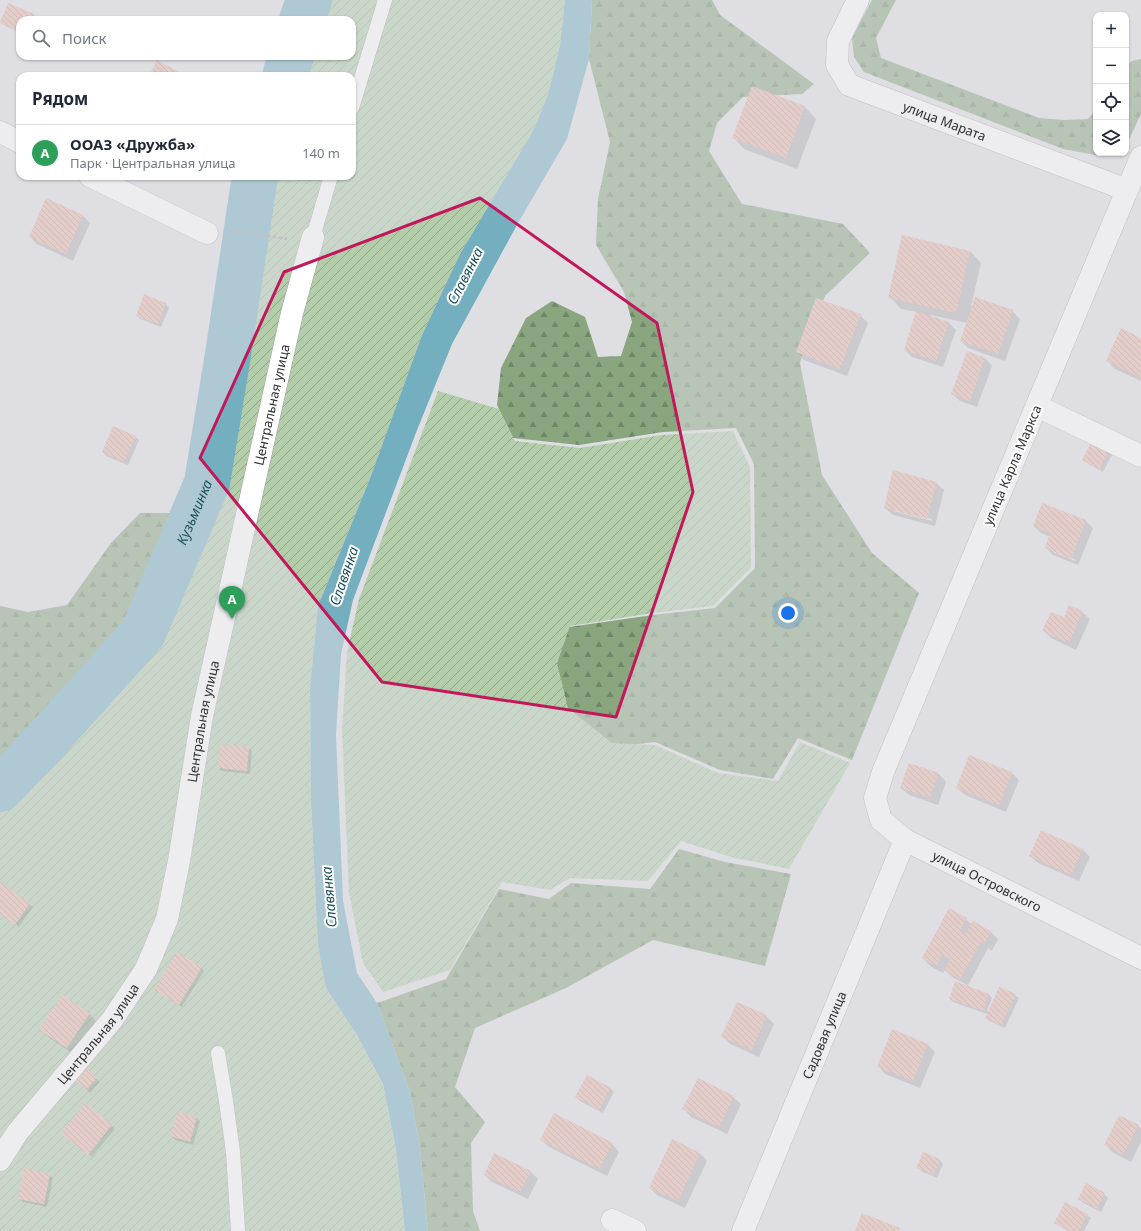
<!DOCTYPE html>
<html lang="ru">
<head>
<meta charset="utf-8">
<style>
  :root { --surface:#fff; --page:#f2f2f3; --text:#1f2937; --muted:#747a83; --line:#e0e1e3; --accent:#db2777 }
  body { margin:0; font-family:"Noto Sans",sans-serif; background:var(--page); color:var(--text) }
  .controls { position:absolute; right:12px; top:12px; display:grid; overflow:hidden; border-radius:8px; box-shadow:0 1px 3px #0004 }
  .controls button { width:36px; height:36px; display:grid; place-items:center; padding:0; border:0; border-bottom:1px solid var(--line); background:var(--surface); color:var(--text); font:20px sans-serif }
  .you { position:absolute; left:788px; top:613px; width:14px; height:14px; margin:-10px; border:3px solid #fff; border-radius:50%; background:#1a73e8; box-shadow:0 0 0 6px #1a73e833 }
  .badge { display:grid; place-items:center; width:26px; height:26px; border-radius:50%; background:var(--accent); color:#fff; font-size:13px; font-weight:700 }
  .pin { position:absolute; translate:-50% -33px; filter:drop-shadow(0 1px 2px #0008) }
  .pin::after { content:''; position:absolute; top:21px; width:14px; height:12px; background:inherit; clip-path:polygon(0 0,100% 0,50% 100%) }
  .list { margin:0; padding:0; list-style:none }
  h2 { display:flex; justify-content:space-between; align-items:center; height:52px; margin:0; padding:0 16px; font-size:17px }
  h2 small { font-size:13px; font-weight:400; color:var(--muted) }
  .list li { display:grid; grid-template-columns:26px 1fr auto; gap:12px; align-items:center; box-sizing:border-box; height:56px; padding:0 16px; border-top:1px solid var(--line) }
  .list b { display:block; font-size:15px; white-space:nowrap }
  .list p { margin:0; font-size:13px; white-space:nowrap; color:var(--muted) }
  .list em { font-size:13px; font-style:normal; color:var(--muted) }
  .icon { flex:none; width:22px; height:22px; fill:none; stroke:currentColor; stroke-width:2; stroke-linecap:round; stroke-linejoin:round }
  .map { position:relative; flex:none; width:1141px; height:1231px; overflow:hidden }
  .search { position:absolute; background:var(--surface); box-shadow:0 1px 3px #0004; left:16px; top:16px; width:340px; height:44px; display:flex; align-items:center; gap:10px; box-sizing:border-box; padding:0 14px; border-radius:12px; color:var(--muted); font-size:15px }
  .panel { position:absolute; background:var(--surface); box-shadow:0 1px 3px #0004; left:16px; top:72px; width:340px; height:108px; border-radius:12px }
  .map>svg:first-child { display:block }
  .forest { fill:url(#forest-firs) }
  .garden { fill:url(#garden-furrows) }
  .water { fill:#74afbf }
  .shadow { fill:#0003; fill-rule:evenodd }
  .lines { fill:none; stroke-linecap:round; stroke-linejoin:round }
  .river { stroke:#74afbf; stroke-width:46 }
  .building { fill:url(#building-back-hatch) }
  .service-casing { stroke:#9c9ca0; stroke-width:15 }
  .minor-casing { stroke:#9c9ca0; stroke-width:23 }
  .path { stroke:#9e9fa2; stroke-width:2.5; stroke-dasharray:4 2; stroke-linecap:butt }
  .service { stroke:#fff; stroke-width:14 }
  .minor { stroke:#fff; stroke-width:22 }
  .marked { fill:none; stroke:#c2185b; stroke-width:3; stroke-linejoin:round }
  .labels { text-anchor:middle; stroke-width:4; stroke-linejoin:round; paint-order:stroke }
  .street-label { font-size:13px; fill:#2e2f30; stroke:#fff }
  .water-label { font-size:14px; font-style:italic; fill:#1c4f5b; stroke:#fff }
</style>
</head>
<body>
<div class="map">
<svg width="1141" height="1231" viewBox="0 0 1141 1231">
  <defs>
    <pattern id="forest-firs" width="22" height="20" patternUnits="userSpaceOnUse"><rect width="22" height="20" fill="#89a67f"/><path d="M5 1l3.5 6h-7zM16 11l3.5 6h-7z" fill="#708868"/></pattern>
    <pattern id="garden-furrows" width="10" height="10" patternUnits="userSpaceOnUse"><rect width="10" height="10" fill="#b3ccaa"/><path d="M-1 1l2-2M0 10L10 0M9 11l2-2" fill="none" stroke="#92a68b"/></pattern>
    <pattern id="building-back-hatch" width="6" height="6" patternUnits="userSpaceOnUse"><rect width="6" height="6" fill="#ecb7a7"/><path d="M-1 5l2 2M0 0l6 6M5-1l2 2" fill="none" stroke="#c09588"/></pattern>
  </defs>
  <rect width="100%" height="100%" fill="#dedee3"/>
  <g class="forest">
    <polygon points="592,0 712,0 720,15 814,84 802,94 743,97 717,123 709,151 742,204 843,224 870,253 826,295 810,325 800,363 822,475 872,553 919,593 852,760 798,738 773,779 720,770 655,742 613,747 568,712 556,665 569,627 653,615 715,608 755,568 754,464 736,428 663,432 579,445 513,438 497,405 501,368 526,318 552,301 585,317 598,357 621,356 632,322 624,292 596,245 598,199 610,142 589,59"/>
    <polygon points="872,0 896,0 876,38 881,58 1039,118 1064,120 1088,119 1096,110 1096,153 1109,153 1101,156 1063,149 864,72 854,57 852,38"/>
    <polygon points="1141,59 1141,114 1126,146 1126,65 1132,61"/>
    <polygon points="140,513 174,513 185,534 143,633 45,742 0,789 0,606 28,612 67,605 111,543"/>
    <polygon points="679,849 725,862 791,874 765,966 653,940 566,988 475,1028 455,1087 485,1122 471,1143 473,1211 480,1231 428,1231 420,1148 410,1092 377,1003 446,979 499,889 549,899 571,883 650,889"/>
  </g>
  <g class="garden">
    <polygon points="309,0 565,0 560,45 548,95 533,131 460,254 422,335 369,481 318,606 310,688 311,800 318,947 326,988 357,1035 383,1084 396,1149 405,1231 0,1231 0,789 45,742 143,633 207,483 229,348 255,176 352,176 352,76 285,76 291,56 352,56 352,20 302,20"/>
    <polygon points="438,391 499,409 515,441 580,448 662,435 733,431 750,467 751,568 713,606 652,613 570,626 557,663 568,708 612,743 655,745 718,773 778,781 800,742 850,763 789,869 731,857 681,841 648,881 570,878 550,890 502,882 450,970 383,992 363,963 349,893 342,731 347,652 359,599"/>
  </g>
  <polygon class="water" points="565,0 592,0 589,59 567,139 518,223 452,344 417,430 353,600 341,654 336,735 343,901 357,973 377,1003 410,1092 420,1148 428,1231 405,1231 396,1149 383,1084 357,1035 326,988 318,947 311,800 310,688 318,606 369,481 422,335 460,254 533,131 548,95 560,45"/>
  <g class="shadow">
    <polygon points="9,4 34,15 37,19 37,20 20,20 20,33 4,25 0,22"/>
    <polygon points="752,87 805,107 816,119 797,169 744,149 733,137"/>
    <polygon points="47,199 83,216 90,223 73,261 37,244 30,237"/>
    <polygon points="970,251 981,263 971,306 1012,311 1020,319 1005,361 968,348 961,341 967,323 931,315 931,317 948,322 956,330 943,367 912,357 905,350 917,312 901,309 890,297"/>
    <polygon points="145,296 166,304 169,308 161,327 140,319 137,315"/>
    <polygon points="860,315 868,323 847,376 804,360 797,352"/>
    <polygon points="1141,339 1141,381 1115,369 1107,361"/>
    <polygon points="968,352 985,358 992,366 977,407 960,401 952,394"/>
    <polygon points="135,437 139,440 128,465 106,456 103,452"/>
    <polygon points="1110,448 1114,451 1103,472 1087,463 1083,460"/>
    <path d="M936,483L944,490L935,526L893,515L885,508ZM893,509L932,519V521L893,511Z"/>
    <path d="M1085,520L1093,528L1078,565L1053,555L1046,548L1050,537L1041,533L1034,526ZM1053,550L1076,560L1075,561L1053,552Z"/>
    <polygon points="1082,612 1090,619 1076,650 1051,638 1044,631 1064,618"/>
    <polygon points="248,748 252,751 250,774 222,771 219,768"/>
    <polygon points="1011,772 1019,780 1006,812 965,795 957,788"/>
    <polygon points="939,774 946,782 938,805 909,795 901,788"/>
    <polygon points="1082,849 1090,857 1079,881 1038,863 1030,856"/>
    <polygon points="0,883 33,907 19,927 0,914"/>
    <polygon points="966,919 972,925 974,922 991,932 998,939 992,951 988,948 967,987 988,994 992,998 987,1011 989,1011 1015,995 1019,998 1005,1028 989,1021 986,1018 987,1014 953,1002 950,999 967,985 952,977 945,970 943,973 930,966 923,958"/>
    <polygon points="201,967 204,971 182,1007 155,990"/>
    <polygon points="89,1014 96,1021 75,1055 48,1037 40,1030"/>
    <polygon points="766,1016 774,1024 759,1057 730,1044 723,1036"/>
    <polygon points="893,1030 928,1045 935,1052 920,1088 885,1074 878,1066"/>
    <polygon points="86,1069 100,1082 90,1093 76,1080"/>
    <polygon points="588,1077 611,1089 614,1092 603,1113 580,1101 576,1097"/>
    <polygon points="733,1097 741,1104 727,1134 691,1117 684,1109"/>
    <polygon points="85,1104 115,1129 92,1157 66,1137"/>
    <polygon points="178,1113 197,1118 200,1122 193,1145 175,1140 171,1136"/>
    <polygon points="1138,1126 1141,1128 1141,1142 1131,1162 1112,1152 1105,1144"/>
    <polygon points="541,1140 612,1144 619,1152 607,1176 549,1147"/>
    <polygon points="700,1153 707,1161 685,1208 657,1195 650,1188"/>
    <polygon points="923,1154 940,1160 943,1164 937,1178 921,1171 917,1167"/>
    <polygon points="530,1171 538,1179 528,1199 492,1182 485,1175"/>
    <polygon points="49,1175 53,1178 47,1207 23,1202 19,1199"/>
    <polygon points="1104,1194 1108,1198 1101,1212 1083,1203 1079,1199"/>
    <polygon points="1065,1204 1087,1215 1091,1218 1084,1231 1069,1231 1059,1226 1056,1223"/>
  </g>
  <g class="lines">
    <g class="river">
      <polyline points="302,20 309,0"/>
      <polyline points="285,76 291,56"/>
      <path id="s1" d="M0,789L45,742L143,633L207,483L229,348L255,176"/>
    </g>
  </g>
  <g class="building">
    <polygon points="8,3 34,14 32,20 20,20 20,32 0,23"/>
    <polygon points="157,60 186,76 149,76"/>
    <polygon points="752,86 805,106 786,158 732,138"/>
    <polygon points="46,198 83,215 66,254 29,237"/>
    <polygon points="902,235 970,251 956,313 888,298"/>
    <polygon points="144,294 166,303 158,324 136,316"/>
    <polygon points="975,297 1013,310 998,354 960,341"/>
    <polygon points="816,298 861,314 840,369 796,352"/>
    <polygon points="916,311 949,322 936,361 904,350"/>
    <polygon points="1121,328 1141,338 1141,378 1106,361"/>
    <polygon points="967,351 985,358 970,401 951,394"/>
    <polygon points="113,426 136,436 124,462 102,452"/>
    <polygon points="1093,438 1111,447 1100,469 1082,460"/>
    <polygon points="893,470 937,482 927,519 884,508"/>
    <polygon points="1042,503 1086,520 1071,559 1045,548 1050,533 1033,526"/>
    <polygon points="1069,605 1083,611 1069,643 1042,631 1051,612 1064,617"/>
    <polygon points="220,745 249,747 247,771 218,768"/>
    <polygon points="969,755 1012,772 999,805 956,788"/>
    <polygon points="909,763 939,773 930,798 900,788"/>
    <polygon points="1041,830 1083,849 1071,875 1029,856"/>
    <polygon points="0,882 30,903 15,925 0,914"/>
    <polygon points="949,908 967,918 960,930 966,933 973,921 991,931 985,944 981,942 960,979 944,970 950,959 942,955 936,966 922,958"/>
    <polygon points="177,952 202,967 179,1005 154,990"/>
    <polygon points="955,981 989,994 983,1011 949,999"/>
    <polygon points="999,987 1016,994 1001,1026 985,1018"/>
    <polygon points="62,995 90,1013 67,1048 39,1030"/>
    <polygon points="737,1002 767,1015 752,1050 721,1037"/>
    <polygon points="892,1029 928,1044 913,1081 877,1067"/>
    <polygon points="86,1068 97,1078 86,1090 75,1080"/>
    <polygon points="587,1075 611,1088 599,1110 575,1097"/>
    <polygon points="698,1078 734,1096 719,1127 682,1109"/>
    <polygon points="85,1103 112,1125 88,1155 61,1133"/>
    <polygon points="178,1112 197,1117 190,1142 170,1136"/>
    <polygon points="554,1113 613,1143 599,1169 540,1140"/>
    <polygon points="1119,1115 1139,1125 1123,1155 1104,1145"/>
    <polygon points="672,1139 700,1153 678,1201 649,1188"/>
    <polygon points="923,1152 940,1159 934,1175 916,1168"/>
    <polygon points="494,1153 531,1171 520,1192 484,1175"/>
    <polygon points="24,1168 50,1174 44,1204 18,1199"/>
    <polygon points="1086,1183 1105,1193 1097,1209 1078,1199"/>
    <polygon points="1065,1202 1088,1214 1079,1231 1070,1231 1054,1223"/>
    <polygon points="862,1213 900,1228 899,1231 855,1231"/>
  </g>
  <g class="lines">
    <defs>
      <g id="service">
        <polyline points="352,108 385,0"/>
        <polyline points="313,237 331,176"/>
        <polyline points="218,1053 226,1101 233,1152 238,1231"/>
      </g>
      <g id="minor">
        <path id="s2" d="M858,0L838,41L837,65L849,85L1127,190"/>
        <polyline points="0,132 20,142"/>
        <path id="s3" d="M1141,157L883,772L875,798L881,820L905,840L1141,958"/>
        <polyline points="90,176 207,233"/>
        <polyline points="1037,406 1141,456"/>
        <path id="s4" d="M0,1160L17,1133L112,1020L146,969L167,919L179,861L202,716L292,313L313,237"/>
        <polyline points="612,1220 635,1231"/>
        <path id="s5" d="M743,1231L905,840"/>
      </g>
    </defs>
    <use href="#service" class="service-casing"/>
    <use href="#minor" class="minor-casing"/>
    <polyline class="path" points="231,230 287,239"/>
    <use href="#service" class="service"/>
    <use href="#minor" class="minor"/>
  </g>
  <path d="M0 0H1141V1231H0ZM480,198L657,323L693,492L616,717L382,682L200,458L284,272Z" fill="#dedee3" fill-opacity=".55" fill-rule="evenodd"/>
  <path class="marked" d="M480,198L657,323L693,492L616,717L382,682L200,458L284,272Z"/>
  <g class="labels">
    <g class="street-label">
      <text dy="5" stroke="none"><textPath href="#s2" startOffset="195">улица Марата</textPath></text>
      <text dy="5" stroke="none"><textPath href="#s4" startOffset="820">Центральная улица</textPath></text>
      <text transform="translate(1012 465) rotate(-67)" y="5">улица Карла Маркса</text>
      <text dy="5" stroke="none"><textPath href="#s4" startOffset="496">Центральная улица</textPath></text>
      <text dy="5" stroke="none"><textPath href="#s3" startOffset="840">улица Островского</textPath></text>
      <text dy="5" stroke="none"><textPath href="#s4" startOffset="160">Центральная улица</textPath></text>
      <text dy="5" stroke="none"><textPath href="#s5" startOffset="212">Садовая улица</textPath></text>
    </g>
    <g class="water-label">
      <text transform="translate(465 276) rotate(-63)" y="5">Славянка</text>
      <text dy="5" stroke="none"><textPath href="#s1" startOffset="343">Кузьминка</textPath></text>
      <text transform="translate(344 576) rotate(-71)" y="5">Славянка</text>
      <text transform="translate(329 897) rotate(-95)" y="5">Славянка</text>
    </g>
  </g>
</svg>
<div class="controls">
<button>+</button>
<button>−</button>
<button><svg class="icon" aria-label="locate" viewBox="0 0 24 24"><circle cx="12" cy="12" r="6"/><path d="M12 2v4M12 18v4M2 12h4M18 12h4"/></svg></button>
<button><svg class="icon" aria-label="layers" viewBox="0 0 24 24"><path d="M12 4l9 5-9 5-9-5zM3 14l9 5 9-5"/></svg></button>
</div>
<div class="you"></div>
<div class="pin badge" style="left:232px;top:619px;background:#2e9e5b">A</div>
<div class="search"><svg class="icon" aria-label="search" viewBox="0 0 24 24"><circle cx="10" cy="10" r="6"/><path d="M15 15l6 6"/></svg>Поиск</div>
<section class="panel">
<h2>Рядом<small></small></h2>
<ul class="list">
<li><span class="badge" style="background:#2e9e5b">A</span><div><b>ООАЗ «Дружба»</b><p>Парк · Центральная улица</p></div><em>140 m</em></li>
</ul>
</section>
</div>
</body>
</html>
